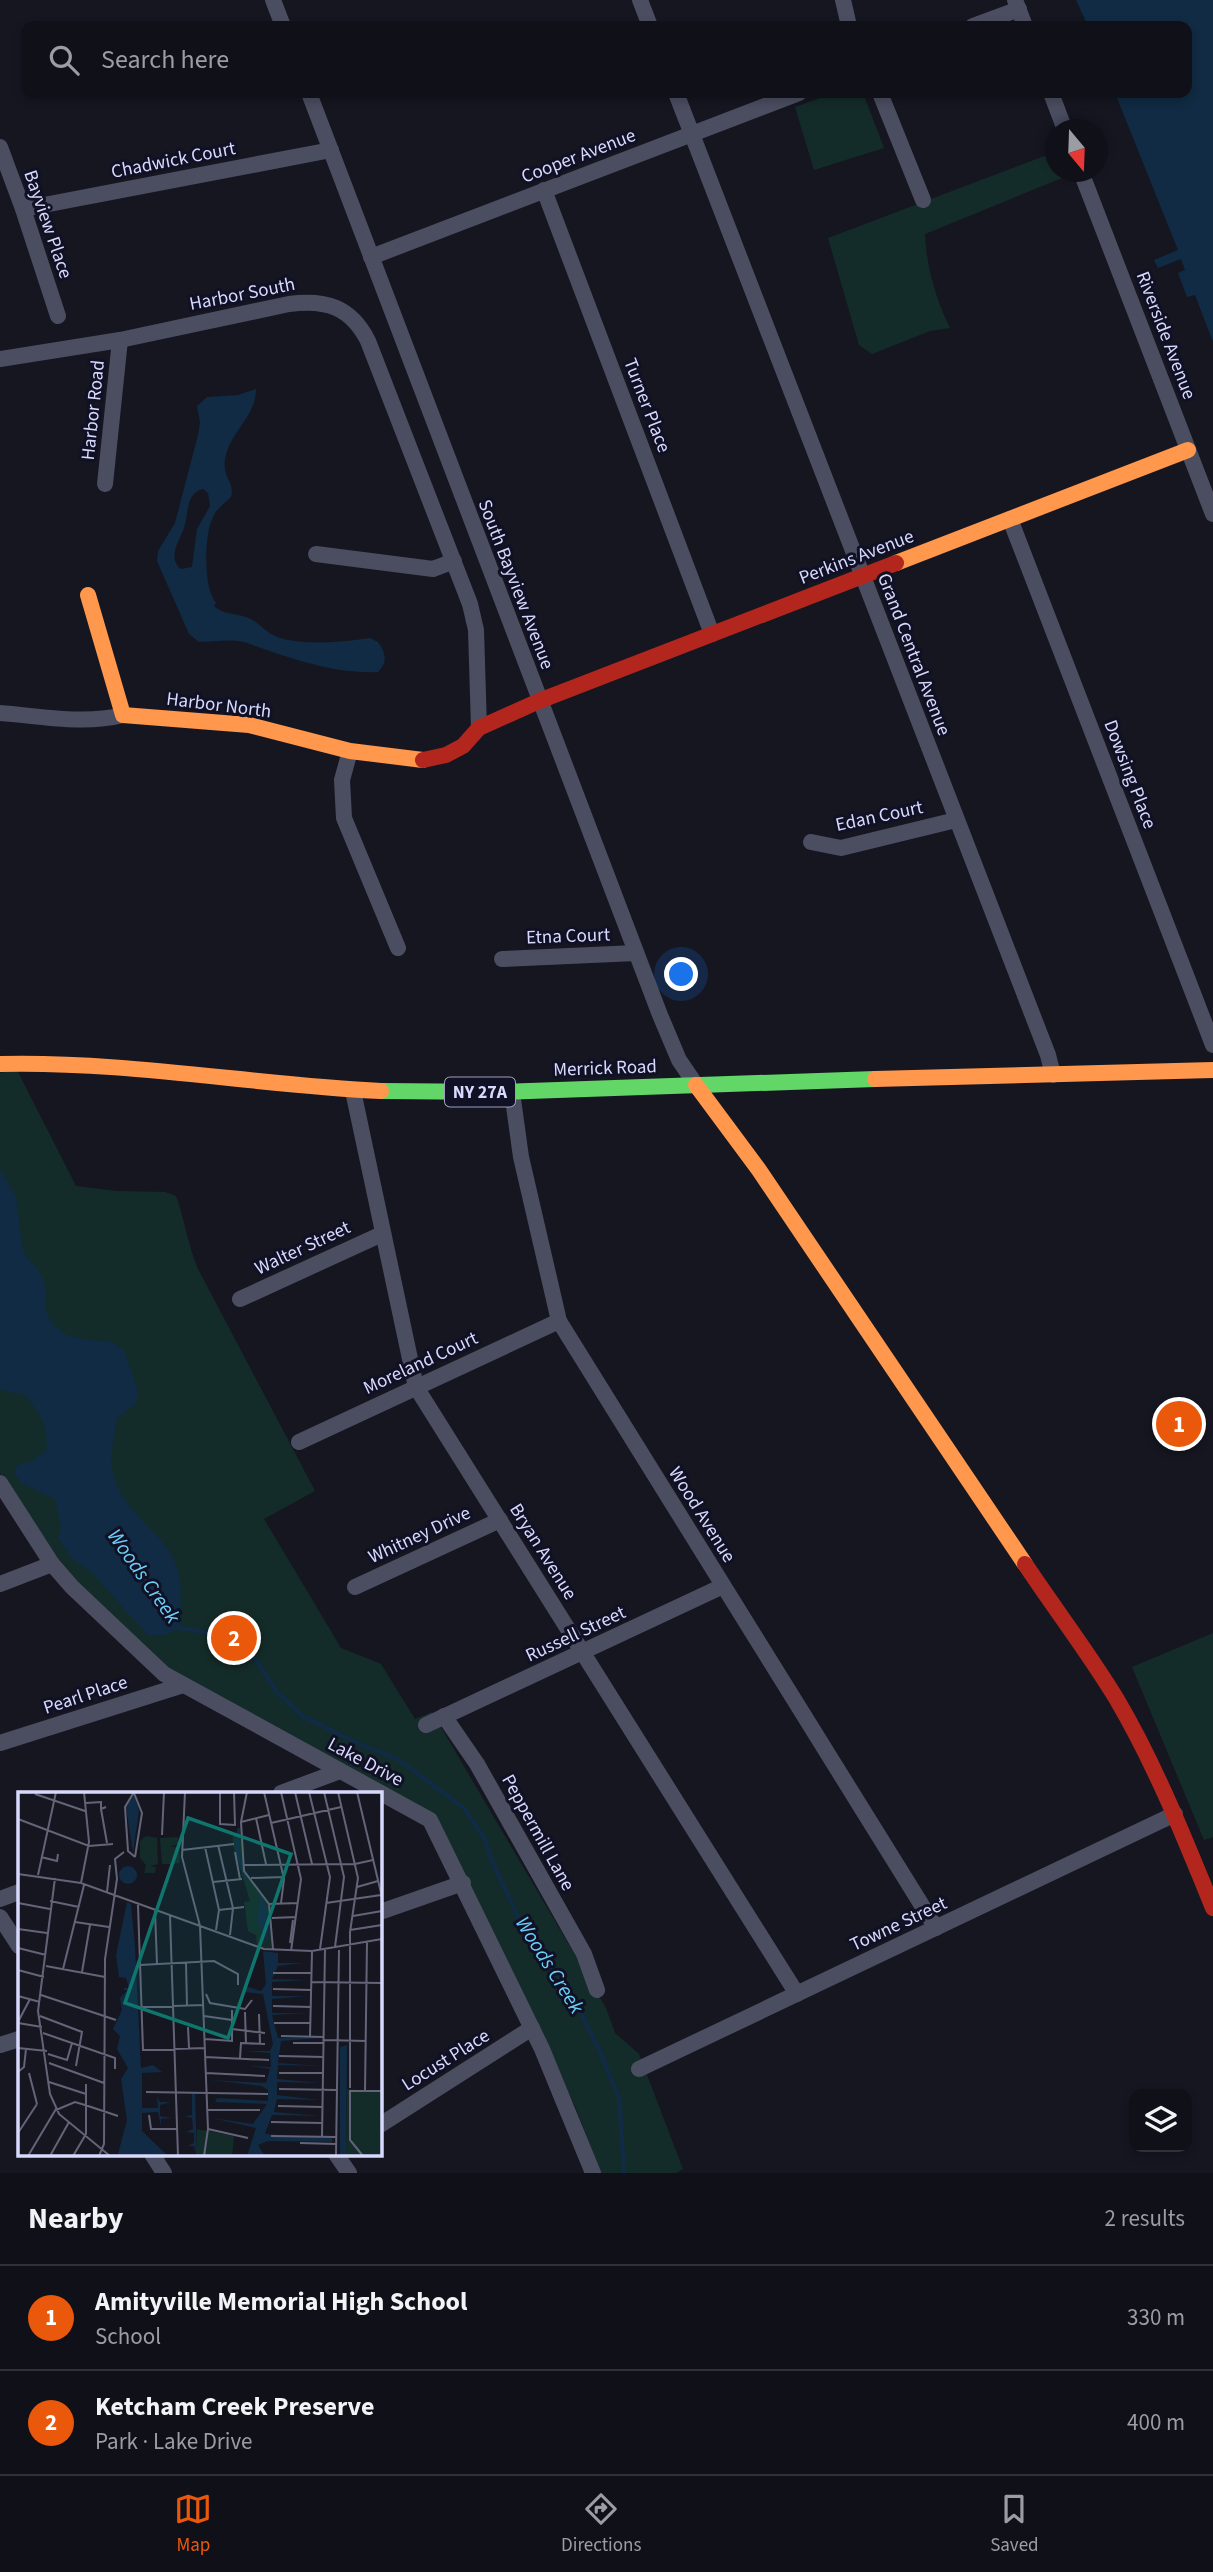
<!DOCTYPE html>
<html lang="en">
<head>
<meta charset="utf-8">
<style>
  :root { --surface:#101019; --page:#191922; --text:#f1f3f6; --muted:#9c9da2; --line:#303038; --accent:#ea580c }
  body { margin:0; font-family:"Source Sans 3",sans-serif; background:var(--page); color:var(--text) }
  .controls { position:absolute; right:21px; bottom:21px; display:grid; overflow:hidden; border-radius:14px; box-shadow:0 4px 10px #0003 }
  .controls button { width:63px; height:63px; display:grid; place-items:center; padding:0; border:0; border-bottom:2px solid var(--line); background:var(--surface); color:var(--text); font:35px sans-serif }
  .compass { position:absolute; left:1045px; top:119px; width:63px; height:63px; border-radius:50%; background:var(--surface); box-shadow:0 4px 10px #0003; rotate:161deg }
  .you { position:absolute; left:682px; top:975px; width:24px; height:24px; margin:-18px; border:5px solid #fff; border-radius:50%; background:#1a73e8; box-shadow:0 0 0 10px #1a73e833 }
  .badge { display:grid; place-items:center; width:46px; height:46px; border-radius:50%; background:var(--accent); color:#fff; font-size:23px; font-weight:700 }
  .pin { position:absolute; translate:-50% -50%; border:4px solid #fff; box-shadow:0 2px 7px #0006 }
  .list { margin:0; padding:0; list-style:none }
  h2 { display:flex; justify-content:space-between; align-items:center; height:91px; margin:0; padding:0 28px; font-size:30px }
  h2 small { font-size:23px; font-weight:400; color:var(--muted) }
  .list li { display:grid; grid-template-columns:46px 1fr auto; gap:21px; align-items:center; box-sizing:border-box; height:105px; padding:0 28px; border-top:2px solid var(--line) }
  .list b { display:block; font-size:26px; white-space:nowrap }
  .list p { margin:0; font-size:23px; white-space:nowrap; color:var(--muted) }
  .list em { font-size:23px; font-style:normal; color:var(--muted) }
  .icon { flex:none; width:38px; height:38px; fill:none; stroke:currentColor; stroke-width:2; stroke-linecap:round; stroke-linejoin:round }
  .map { position:relative; flex:none; width:1213px; height:2173px; overflow:hidden }
  .search { position:absolute; background:var(--surface); box-shadow:0 4px 10px #0003; left:21px; right:21px; top:21px; height:77px; display:flex; align-items:center; gap:18px; box-sizing:border-box; padding:0 24px; border-radius:14px; color:var(--muted); font-size:26px }
  .sheet { height:301px; background:var(--surface) }
  nav { display:flex; justify-content:space-around; align-items:center; box-sizing:border-box; height:98px; border-top:2px solid var(--line); background:var(--surface); font-size:19px; color:var(--muted) }
  nav a { display:grid; justify-items:center; gap:4px }
  nav .on { color:var(--accent) }
  .map>svg:first-child { display:block }
  .green { fill:#142c29 }
  .water { fill:#102b43; fill-rule:evenodd }
  .lines { fill:none; stroke-linecap:round; stroke-linejoin:round }
  .stream { stroke:#102b43; stroke-width:4.5 }
  .street { stroke:#4b4e61; stroke-width:16 }
  .fast { stroke:#63d668; stroke-width:16 }
  .slow { stroke:#ff974d; stroke-width:16 }
  .jam { stroke:#b3261e; stroke-width:16 }
  .labels { text-anchor:middle; stroke-width:6; stroke-linejoin:round; paint-order:stroke }
  .shield { fill:#111126; stroke:#9c9ebc; stroke-width:2 }
  .shield-label { font-size:18px; font-weight:bold; fill:#d8dafd }
  .street-label { font-size:19px; fill:#d8dafd; stroke:#111126 }
  .water-label { font-size:21px; font-style:italic; fill:#6bcff7; stroke:#111126 }
  .inset-river { fill:none; stroke:#102b43; stroke-width:3.5 }
  .inset-road { fill:none; stroke:#646479; stroke-width:2 }
  .view { fill:#0f766e; fill-opacity:0.15; stroke:#0f766e; stroke-width:3.5 }
  .inset-edge { fill:none; stroke:#d8dafd; stroke-width:3.5 }
</style>
</head>
<body>
<div class="map">
<svg width="1213" height="2173" viewBox="0 0 1213 2173">
  <rect width="100%" height="100%" fill="#161621"/>
  <g class="green">
    <polygon points="834,93 863,93 884,148 814,170 795,107"/>
    <path d="M1055,152L1056,172H1065L1067,176L925,234C926,265 936,300 950,328L930,331L872,354L859,345L828,238Z"/>
    <path d="M17,1070L76,1186L116,1191L165,1192L176,1196C185,1221 188,1245 198,1269L315,1491L264,1519L341,1648L381,1664L415,1719L432,1712L606,2008L615,2033L639,2054L683,2169L676,2173H601L575,2106L432,1814L162,1667L102,1610L48,1548L0,1473V1073Z"/>
    <polygon points="1213,1633 1213,1837 1204,1840 1132,1667"/>
  </g>
  <g class="water">
    <polygon points="1076,0 1213,0 1213,342 1195,295 1187,297 1178,273 1185,270 1181,259 1158,268 1154,260 1178,250 1115,93 1187,93 1187,26 1088,26"/>
    <path d="M256,389C256,416 232,430 226,455C220,477 236,482 231,497C224,504 217,508 213,517C204,534 203,588 216,603L214,606C223,615 237,613 249,618C258,622 263,629 271,634C293,647 345,642 370,638L378,642C386,653 388,662 378,672C333,674 289,658 247,643C232,638 214,642 199,642L189,634L157,561L158,551L175,523L198,435L200,422L197,406L207,397L238,395ZM203,489L208,493L210,506L197,529L192,567L181,569C167,558 179,541 184,528C189,514 185,493 203,489Z"/>
    <path d="M0,1170L16,1196L22,1246L27,1258L38,1270L46,1286L45,1309L53,1325L67,1335L87,1340L109,1341L124,1350L138,1391L136,1404L117,1418C115,1433 110,1451 112,1466C117,1514 170,1532 179,1574C182,1591 181,1611 179,1628L165,1635H148L90,1571L73,1560L58,1538L61,1527L55,1499L21,1483L14,1472L19,1464L32,1461L46,1451C49,1425 40,1414 25,1395L0,1390Z"/>
  </g>
  <g class="lines">
    <polyline class="stream" points="178,1625 179,1628 214,1634 241,1644 256,1660 276,1691 302,1716 355,1742 399,1760 464,1808 485,1839 492,1861 527,1936 569,1989 600,2052 619,2098 624,2173"/>
    <g class="street">
      <polyline points="273,0 283,26"/>
      <polyline points="640,0 650,26"/>
      <polyline points="843,0 849,26"/>
      <polyline points="1015,0 1025,26"/>
      <polyline points="973,26 1019,9"/>
      <polyline points="309,93 660,1015 679,1060 696,1085"/>
      <polyline points="676,93 1048,1055 1053,1075"/>
      <polyline points="880,93 923,200"/>
      <polyline points="1051,93 1065,130"/>
      <polyline points="0,147 23,209 58,316"/>
      <polyline points="1081,172 1213,514"/>
      <polyline points="544,190 712,634"/>
      <polyline points="23,209 331,150"/>
      <polyline points="371,257 799,93"/>
      <path d="M0,359L120,340L289,304C326,299 351,307 368,341L470,604L476,630L479,728"/>
      <polyline points="105,484 120,340"/>
      <polyline points="1010,519 1213,1045"/>
      <polyline points="316,554 433,569 454,561"/>
      <path d="M0,713C41,716 83,725 123,715"/>
      <polyline points="350,751 342,780 344,818 398,948"/>
      <polyline points="811,842 841,848 956,820"/>
      <polyline points="502,959 636,953"/>
      <polyline points="353,1091 416,1387 797,1994"/>
      <polyline points="512,1092 521,1157 559,1321 936,1928"/>
      <polyline points="240,1299 382,1234"/>
      <polyline points="299,1442 559,1321"/>
      <polyline points="0,1483 52,1564 72,1587 164,1674 430,1820 542,2049 593,2173"/>
      <polyline points="0,1584 52,1564"/>
      <polyline points="355,1587 500,1520"/>
      <polyline points="444,1716 477,1764 584,1954 597,1990"/>
      <polyline points="426,1725 723,1586"/>
      <polyline points="0,1743 183,1685"/>
      <polyline points="281,1793 340,1771"/>
      <polyline points="0,1899 19,1892"/>
      <polyline points="380,1912 463,1883"/>
      <polyline points="0,1917 19,1946"/>
      <polyline points="0,2045 19,2039"/>
      <polyline points="639,2069 1175,1814"/>
      <polyline points="380,2125 532,2028"/>
      <polyline points="152,2154 164,2173"/>
      <polyline points="336,2154 349,2173"/>
    </g>
    <polyline class="fast" points="381,1091 498,1092 875,1079"/>
    <g class="slow">
      <polyline points="896,563 1188,450"/>
      <polyline points="88,595 123,715 249,725 350,751 423,760"/>
      <path d="M0,1064C128,1061 254,1085 381,1091"/>
      <polyline points="875,1079 1213,1070"/>
      <polyline points="696,1085 759,1170 1025,1564"/>
    </g>
    <g class="jam">
      <polyline points="423,760 446,755 463,746 479,728 539,701 896,563"/>
      <path d="M1025,1564C1055,1609 1088,1652 1116,1698C1155,1764 1184,1837 1213,1908"/>
    </g>
  </g>
  <g class="labels">
    <rect class="shield" x="445" y="1077.5" width="70" height="29" rx="5"/>
    <g class="shield-label">
      <text x="480" y="1098">NY 27A</text>
    </g>
    <g class="street-label">
      <text transform="translate(578 155) rotate(-21)" y="7">Cooper Avenue</text>
      <text transform="translate(173 159) rotate(-11)" y="7">Chadwick Court</text>
      <text transform="translate(49 224) rotate(71)" y="7">Bayview Place</text>
      <text transform="translate(242 293) rotate(-11)" y="7">Harbor South</text>
      <text transform="translate(1167 335) rotate(69)" y="7">Riverside Avenue</text>
      <text transform="translate(648 405) rotate(69)" y="7">Turner Place</text>
      <text transform="translate(92 410) rotate(-84)" y="7">Harbor Road</text>
      <text transform="translate(856 556) rotate(-21)" y="7">Perkins Avenue</text>
      <text transform="translate(517 584) rotate(69)" y="7">South Bayview Avenue</text>
      <text transform="translate(915 654) rotate(69)" y="7">Grand Central Avenue</text>
      <text transform="translate(219 704) rotate(7)" y="7">Harbor North</text>
      <text transform="translate(1131 774) rotate(69)" y="7">Dowsing Place</text>
      <text transform="translate(879 815) rotate(-12)" y="7">Edan Court</text>
      <text transform="translate(568 935) rotate(-2)" y="7">Etna Court</text>
      <text transform="translate(605 1067) rotate(-2)" y="7">Merrick Road</text>
      <text transform="translate(302 1247) rotate(-25)" y="7">Walter Street</text>
      <text transform="translate(420 1362) rotate(-25)" y="7">Moreland Court</text>
      <text transform="translate(703 1514) rotate(58)" y="7">Wood Avenue</text>
      <text transform="translate(419 1534) rotate(-25)" y="7">Whitney Drive</text>
      <text transform="translate(544 1551) rotate(58)" y="7">Bryan Avenue</text>
      <text transform="translate(575 1633) rotate(-25)" y="7">Russell Street</text>
      <text transform="translate(85 1694) rotate(-18)" y="7">Pearl Place</text>
      <text transform="translate(366 1761) rotate(28)" y="7">Lake Drive</text>
      <text transform="translate(539 1832) rotate(61)" y="7">Peppermill Lane</text>
      <text transform="translate(898 1923) rotate(-25)" y="7">Towne Street</text>
      <text transform="translate(445 2059) rotate(-32)" y="7">Locust Place</text>
    </g>
    <g class="water-label">
      <text transform="translate(144 1576) rotate(55)" y="7">Woods Creek</text>
      <text transform="translate(550 1965) rotate(58)" y="7">Woods Creek</text>
    </g>
  </g>
  <g transform="translate(18 1792)">
    <rect width="364" height="364" fill="#161621"/>
    <path d="M222,39L226,79L251,113L254,157L239,155L238,143L230,139L226,110L232,109L215,53V42ZM128,44L139,46L140,72L132,74L138,75L137,81H126L128,73L122,66V49ZM160,45V52L152,55H161L162,71L154,72L153,65V72H144L142,46ZM329,297L364,300V364H328ZM179,337L216,344L214,364H179Z" fill="#142c29"/>
    <path d="M116,2L121,19L115,61L108,15ZM101 83a9 9 0 1 1 18 0a9 9 0 1 1-18 0ZM242,103L251,121L247,123L252,128L249,153L239,128ZM109,110L113,112L117,155L123,276L135,273L144,280L124,281V316H140L139,304L142,310H153L142,313V324L154,326L143,327V334L140,320L124,321V339L150,364L100,362L109,328L103,287L110,276L99,257L102,244L95,237L104,218L102,206L109,199L105,196H111L108,186L101,185L98,163ZM245,159L260,161V171H286L260,174L254,187L291,188L254,190V204H290L254,207V221H290L254,223L260,246H303L263,249L260,271L303,274L260,273L259,287L303,291L259,290V303L302,308L259,307L256,320L302,324L254,323L247,342L314,346V350L250,349L240,353L247,364H229L238,336L194,326L235,332L249,312L197,310L199,306L250,309V298L244,294L192,288L248,291L252,277L232,274L253,275L252,261L226,259H252L255,252L245,202L226,200L227,194L243,199L248,192ZM329,253L328,364H322V255ZM174,301H177L179,364L176,354H169L176,351V341L168,340L175,337L174,326L166,324L174,323Z" fill="#102b43"/>
    <path class="inset-river" d="M221,36L219,60L229,87"/>
    <path class="inset-road" d="M116,0L107,15L110,59L117,65M167,0L164,65L182,134M202,0V32L217,33L216,0M229,0L223,30L226,79L251,112L255,157M246,0L266,87L263,111M263,0L283,87L273,159M277,0L294,72M291,0L312,85L302,157M306,0L326,85L317,155M320,0L340,86L332,140V296M339,0L364,105M116,1L124,21L117,65M17,2L67,19M68,11L83,10V17L88,15M83,17L89,51M238,26L248,72M0,27L71,54L95,52M223,30L251,23M253,31L323,15M144,43L146,0M200,53L215,116L212,143M187,55L201,118L198,138M164,58L216,52M217,60L222,87M23,65L39,69L40,62M225,73L337,72L355,68M0,82L63,91L246,157L294,159L364,147M20,83L38,0M37,86L20,219L32,302L41,322L92,364M233,86L266,85M195,90L224,87M63,91L71,50L66,0M339,95L360,89M89,100L92,73M32,109L61,115M0,111L32,117M308,111L363,103M251,112L280,111M120,113L125,258L187,256M201,118L226,115M137,119L139,172M152,124L160,364M335,124L364,119M254,126L278,125M57,130L91,135M182,134L190,337L186,364M0,137L29,141M332,138L364,133M272,151L275,128M0,156L28,163M168,171L169,214M122,173L196,169L220,182V193M28,174L87,185M45,177L66,93M0,178L26,185M64,180L72,133M255,181H293M293,190L364,191M255,197L293,198M188,202L192,211L227,217L234,208M23,203L98,228M0,204L22,210M255,214L293,215M124,215L186,213M227,220L228,252M241,222L242,252M22,224L64,240L58,274M186,224L214,228M0,230L12,207M0,231L24,235M256,231H292M170,235L171,256M214,237L247,241M25,241L97,266V277M263,244L306,245M292,245L294,160M187,247L214,249V218M306,248L348,249M275,251H306M0,256L29,259M30,262L49,268L54,251M261,264L306,265M187,265L251,268M222,266L223,251L247,252M31,271L86,291M0,280L6,275L8,257M11,281L19,312M188,281L247,284M261,281H305M31,290L68,302M261,297L319,298M347,299L349,150M128,300L250,302M67,313L100,324M260,314L305,315M38,318L57,310L67,313M189,318H242M131,323L133,337H159M253,330L304,331M190,337L230,346M0,341L19,312M253,344L318,345M304,345L307,157M282,351L318,352M10,364L38,317M32,364L51,330M55,364L68,342V292M81,364L86,352L87,167L99,87L97,67L106,60M318,364L321,158M345,364L332,348V299H364"/>
    <path class="view" d="M170,26L273,62L210,246L107,211Z"/>
    <rect width="364" height="364" class="inset-edge"/>
  </g>
</svg>
<div class="controls">
<button><svg class="icon" aria-label="layers" viewBox="0 0 24 24"><path d="M12 4l9 5-9 5-9-5zM3 14l9 5 9-5"/></svg></button>
</div>
<svg class="compass" viewBox="-18 -18 36 36"><path d="M0-13l5 13h-10z" fill="#e53935"/><path d="M0 13l5-13h-10z" fill="#9c9da2"/></svg>
<div class="you"></div>
<div class="pin badge" style="left:1179px;top:1424px">1</div>
<div class="pin badge" style="left:234px;top:1638px">2</div>
<div class="search"><svg class="icon" aria-label="search" viewBox="0 0 24 24"><circle cx="10" cy="10" r="6"/><path d="M15 15l6 6"/></svg>Search here</div>
</div>
<section class="sheet">
<h2>Nearby<small>2 results</small></h2>
<ul class="list">
<li><span class="badge">1</span><div><b>Amityville Memorial High School</b><p>School</p></div><em>330 m</em></li>
<li><span class="badge">2</span><div><b>Ketcham Creek Preserve</b><p>Park · Lake Drive</p></div><em>400 m</em></li>
</ul>
</section>
<nav>
<a class="on"><svg class="icon" aria-label="map" viewBox="0 0 24 24"><path d="M3 6l6-2 6 2 6-2v14l-6 2-6-2-6 2zM9 4v14M15 6v14"/></svg>Map</a>
<a><svg class="icon" aria-label="directions" viewBox="0 0 24 24"><path d="M12 3l9 9-9 9-9-9zM9 14v-3h6M13 9l2 2-2 2"/></svg>Directions</a>
<a><svg class="icon" aria-label="saved" viewBox="0 0 24 24"><path d="M7 4h10v16l-5-4-5 4z"/></svg>Saved</a>
</nav>
</body>
</html>
